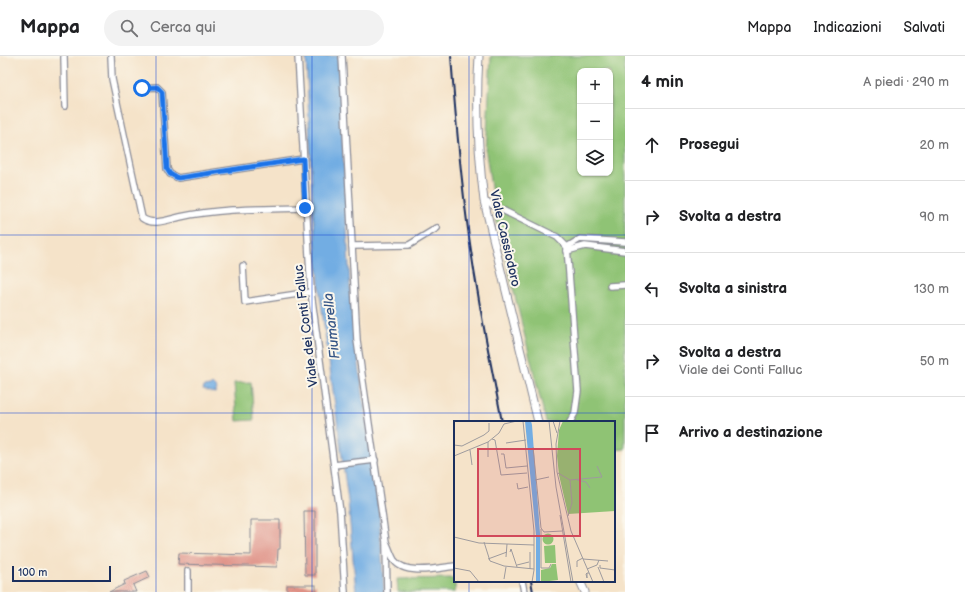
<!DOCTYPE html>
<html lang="it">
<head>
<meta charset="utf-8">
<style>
  :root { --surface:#fff; --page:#f2f2f2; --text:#202124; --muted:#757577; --line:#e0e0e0 }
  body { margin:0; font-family:"Balsamiq Sans",sans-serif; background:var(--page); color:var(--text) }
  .controls { position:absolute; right:12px; top:12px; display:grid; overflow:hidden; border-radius:8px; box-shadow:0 1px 3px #0004 }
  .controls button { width:36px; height:36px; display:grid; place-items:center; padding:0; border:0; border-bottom:1px solid var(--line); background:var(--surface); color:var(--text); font:20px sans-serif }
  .scale { position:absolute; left:12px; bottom:10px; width:99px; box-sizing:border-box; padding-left:4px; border:2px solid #1b2f5e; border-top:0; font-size:11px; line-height:14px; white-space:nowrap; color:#1b2f5e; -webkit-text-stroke:3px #fbf7ec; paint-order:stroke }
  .stop { position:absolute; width:12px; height:12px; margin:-9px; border:3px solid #1a73e8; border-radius:50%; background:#fff }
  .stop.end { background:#1a73e8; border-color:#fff; box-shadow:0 1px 4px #0008 }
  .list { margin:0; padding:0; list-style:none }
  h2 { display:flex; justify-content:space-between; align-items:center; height:52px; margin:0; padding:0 16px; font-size:17px }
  h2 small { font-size:13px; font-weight:400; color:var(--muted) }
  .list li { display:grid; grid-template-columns:26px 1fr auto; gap:12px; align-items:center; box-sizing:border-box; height:72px; padding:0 16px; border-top:1px solid var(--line) }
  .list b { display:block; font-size:15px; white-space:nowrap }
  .list p { margin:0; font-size:13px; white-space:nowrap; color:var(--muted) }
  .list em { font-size:13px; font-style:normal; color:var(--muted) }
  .icon { flex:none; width:22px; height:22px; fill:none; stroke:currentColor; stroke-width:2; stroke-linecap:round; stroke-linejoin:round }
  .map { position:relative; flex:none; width:625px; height:536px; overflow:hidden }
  header { display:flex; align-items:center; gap:24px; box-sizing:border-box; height:56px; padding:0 20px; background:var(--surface); border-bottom:1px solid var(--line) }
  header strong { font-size:19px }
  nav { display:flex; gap:22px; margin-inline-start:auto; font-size:14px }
  .search { width:280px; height:36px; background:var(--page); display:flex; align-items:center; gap:10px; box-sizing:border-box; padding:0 14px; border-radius:22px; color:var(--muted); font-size:15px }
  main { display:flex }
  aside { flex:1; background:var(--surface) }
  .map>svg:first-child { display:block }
  .green { fill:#8fc374; stroke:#557969; fill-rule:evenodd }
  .water { fill:#72ade3; stroke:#466ea0 }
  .building { fill:#df9186 }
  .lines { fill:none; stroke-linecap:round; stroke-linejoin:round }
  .minor-casing { stroke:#888994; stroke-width:8 }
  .secondary-casing { stroke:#888994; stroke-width:9 }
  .minor { stroke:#fff; stroke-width:5.5 }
  .secondary { stroke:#fff; stroke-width:7 }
  .rail { stroke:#1b2f5e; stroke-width:2 }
  .route { stroke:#1a73e8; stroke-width:5 }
  .grid { fill:none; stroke:#1d4ed8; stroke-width:1; stroke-opacity:0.55 }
  .labels { text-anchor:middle; stroke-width:4; stroke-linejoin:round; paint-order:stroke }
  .street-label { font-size:13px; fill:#1b2f5e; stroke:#fbf7ec }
  .water-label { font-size:14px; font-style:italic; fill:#355586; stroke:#fbf7ec }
  .inset-road { fill:none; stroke:#9e9b9e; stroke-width:1 }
  .view { fill:#d1495b; fill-opacity:0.15; stroke:#d1495b; stroke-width:2 }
  .inset-edge { fill:none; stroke:#1b2f5e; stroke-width:2 }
</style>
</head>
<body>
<header>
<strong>Mappa</strong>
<div class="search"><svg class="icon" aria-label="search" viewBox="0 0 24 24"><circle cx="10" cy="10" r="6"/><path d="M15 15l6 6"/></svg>Cerca qui</div>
<nav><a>Mappa</a><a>Indicazioni</a><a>Salvati</a></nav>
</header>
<main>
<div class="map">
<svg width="625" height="536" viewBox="0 0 625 536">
  <rect width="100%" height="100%" fill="#fbf7ec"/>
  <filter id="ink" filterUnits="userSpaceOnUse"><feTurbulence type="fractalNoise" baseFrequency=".025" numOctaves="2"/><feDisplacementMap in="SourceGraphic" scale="8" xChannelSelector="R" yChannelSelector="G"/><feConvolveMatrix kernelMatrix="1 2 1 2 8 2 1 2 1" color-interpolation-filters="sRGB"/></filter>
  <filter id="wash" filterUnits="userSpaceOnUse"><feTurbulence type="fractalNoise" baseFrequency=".012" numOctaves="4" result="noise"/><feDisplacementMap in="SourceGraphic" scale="16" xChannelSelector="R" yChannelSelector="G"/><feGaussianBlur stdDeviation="0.9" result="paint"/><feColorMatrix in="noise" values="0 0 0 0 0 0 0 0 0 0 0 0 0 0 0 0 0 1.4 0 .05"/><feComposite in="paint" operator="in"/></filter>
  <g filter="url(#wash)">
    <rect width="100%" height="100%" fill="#f5e3c9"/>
    <g class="green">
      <path d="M491,0H625V393L614,394V366H546L495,159L486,97ZM580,15H610V117H580Z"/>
      <polygon points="251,326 254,364 237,365 234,327"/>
      <polygon points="455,522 455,536 398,536 397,523"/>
    </g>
    <g class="water">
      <polygon points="306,0 338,0 351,250 379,457 384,536 356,536 348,445 320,239 313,153"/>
      <polygon points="212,328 217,333 215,337 203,334 204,331 210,330"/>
    </g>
    <g id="blocks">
      <g class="building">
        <polygon points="304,455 315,455 315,519 305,519"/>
        <polygon points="251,464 280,464 280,493 278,493 277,511 178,508 179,497 251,499"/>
        <polygon points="147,515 150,521 133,529 136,536 109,536 125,528 124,525"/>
        <rect x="287" y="529" width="29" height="7"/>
      </g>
    </g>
  </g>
  <g filter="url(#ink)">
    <use href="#blocks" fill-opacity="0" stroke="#888994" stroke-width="1"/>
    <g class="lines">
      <defs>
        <g id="minor">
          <polyline points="64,0 65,50"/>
          <path d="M111,0L112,23L142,162C153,170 167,164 180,161C221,152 264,153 305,152"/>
          <polyline points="298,0 311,236 340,456 345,536"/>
          <path d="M342,0L357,284L386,486C389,492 391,499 394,504C405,520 438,512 455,510"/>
          <polyline points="142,32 157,31 162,36 167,113 170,118 178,122 303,103"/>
          <polyline points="484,145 557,181 567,191 578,335 575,357 570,366"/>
          <polyline points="352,190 409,189 437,172"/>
          <polyline points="567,191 580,183 625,186"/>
          <polyline points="567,195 585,190 625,195"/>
          <polyline points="243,210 245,246 311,236"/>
          <polyline points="610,230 625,229"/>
          <polyline points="334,409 375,404"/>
          <polyline points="386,488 387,536"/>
          <polyline points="522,525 524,536"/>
          <polyline points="188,536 188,515"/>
        </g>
        <g id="secondary">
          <path d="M479,0C476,48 478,97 484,145L538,366"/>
          <polyline points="580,525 585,536"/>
        </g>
      </defs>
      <use href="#minor" class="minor-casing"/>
      <use href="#secondary" class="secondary-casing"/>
      <use href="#minor" class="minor"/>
      <use href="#secondary" class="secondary"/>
      <g class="rail">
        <path d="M451,0C457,80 464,159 478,238C485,281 494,323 502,366"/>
        <polyline points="531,525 533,536"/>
      </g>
    </g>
  </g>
  <g class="lines" filter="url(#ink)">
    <polyline class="route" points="142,32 157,31 162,36 167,113 170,118 178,122 303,103 305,152"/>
  </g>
  <path class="grid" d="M156,0V536M312,0V536M469,0V366M0,179H625M0,357H625M469,525V536"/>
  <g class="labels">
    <g class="street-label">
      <text transform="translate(506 182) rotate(77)" y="5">Viale Cassiodoro</text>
      <text transform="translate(305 270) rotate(-97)" y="5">Viale dei Conti Falluc</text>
    </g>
    <g class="water-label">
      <text transform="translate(331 270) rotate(-96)" y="5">Fiumarella</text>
    </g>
  </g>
  <g transform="translate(454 365)">
    <rect width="161" height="161" fill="#f5e3c9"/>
    <path d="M109,0H161V90L114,93L105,54L103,35L105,9ZM88.5 118a5.5 5.5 0 1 1 11 0a5.5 5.5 0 1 1-11 0ZM101,124L102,142H91L90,125ZM98,143H102L104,159L87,161V149L96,147Z" fill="#8fc374"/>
    <path d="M71,0H77L78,4L86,112V161H82V114Z" fill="#72ade3"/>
    <path class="inset-road" d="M69,0L80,110V149L78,161M95,0L102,66L119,161M99,0L103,12M106,0L102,23L103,51L117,110L139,161M38,18L41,19L47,54L73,52M34,21V36M52,22L72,19M0,24L8,25L30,14L35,10V2M79,26L87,107L90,111L108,110M16,29L18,44M47,33H50L52,47L73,45M0,35L34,21L45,12L50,3L63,0M104,52L116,59L118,82L114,95M81,59L95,56M116,59L148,56L143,45M123,59L132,61L136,67M63,62L64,68L74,66M106,94L117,161M87,108V147H95L97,143M0,116L25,122L80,124M30,121L36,140L50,145L80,148M56,131L57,128L63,146M76,131V148M52,136L53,123M34,138L53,131M129,138L154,140M63,144L75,141M146,144V147L161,149M123,146V140L129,137M144,146L150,161M0,147L16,150L25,161M133,148L143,144L145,139M133,152V157L132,153L133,152H135M50,158L52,146"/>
    <path class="view" d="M24,28H126V115H24Z"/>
    <rect width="161" height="161" class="inset-edge"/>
  </g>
</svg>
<div class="controls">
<button>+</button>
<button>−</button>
<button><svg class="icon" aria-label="layers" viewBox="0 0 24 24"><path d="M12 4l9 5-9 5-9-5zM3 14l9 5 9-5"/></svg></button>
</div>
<div class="scale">100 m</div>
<div class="stop" style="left:142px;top:32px"></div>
<div class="stop end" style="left:305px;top:152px"></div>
</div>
<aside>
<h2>4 min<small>A piedi · 290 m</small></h2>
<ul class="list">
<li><svg class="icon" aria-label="ahead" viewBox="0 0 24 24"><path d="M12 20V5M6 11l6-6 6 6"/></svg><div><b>Prosegui</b></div><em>20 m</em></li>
<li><svg class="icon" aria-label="right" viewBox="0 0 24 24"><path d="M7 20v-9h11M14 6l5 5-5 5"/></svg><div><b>Svolta a destra</b></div><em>90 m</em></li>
<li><svg class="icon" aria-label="left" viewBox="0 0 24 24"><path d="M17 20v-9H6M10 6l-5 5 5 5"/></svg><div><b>Svolta a sinistra</b></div><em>130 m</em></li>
<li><svg class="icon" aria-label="right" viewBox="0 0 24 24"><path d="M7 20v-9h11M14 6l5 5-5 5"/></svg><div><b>Svolta a destra</b><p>Viale dei Conti Falluc</p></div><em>50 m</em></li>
<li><svg class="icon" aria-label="arrive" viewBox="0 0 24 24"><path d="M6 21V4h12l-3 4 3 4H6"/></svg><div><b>Arrivo a destinazione</b></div></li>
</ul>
</aside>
</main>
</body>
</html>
